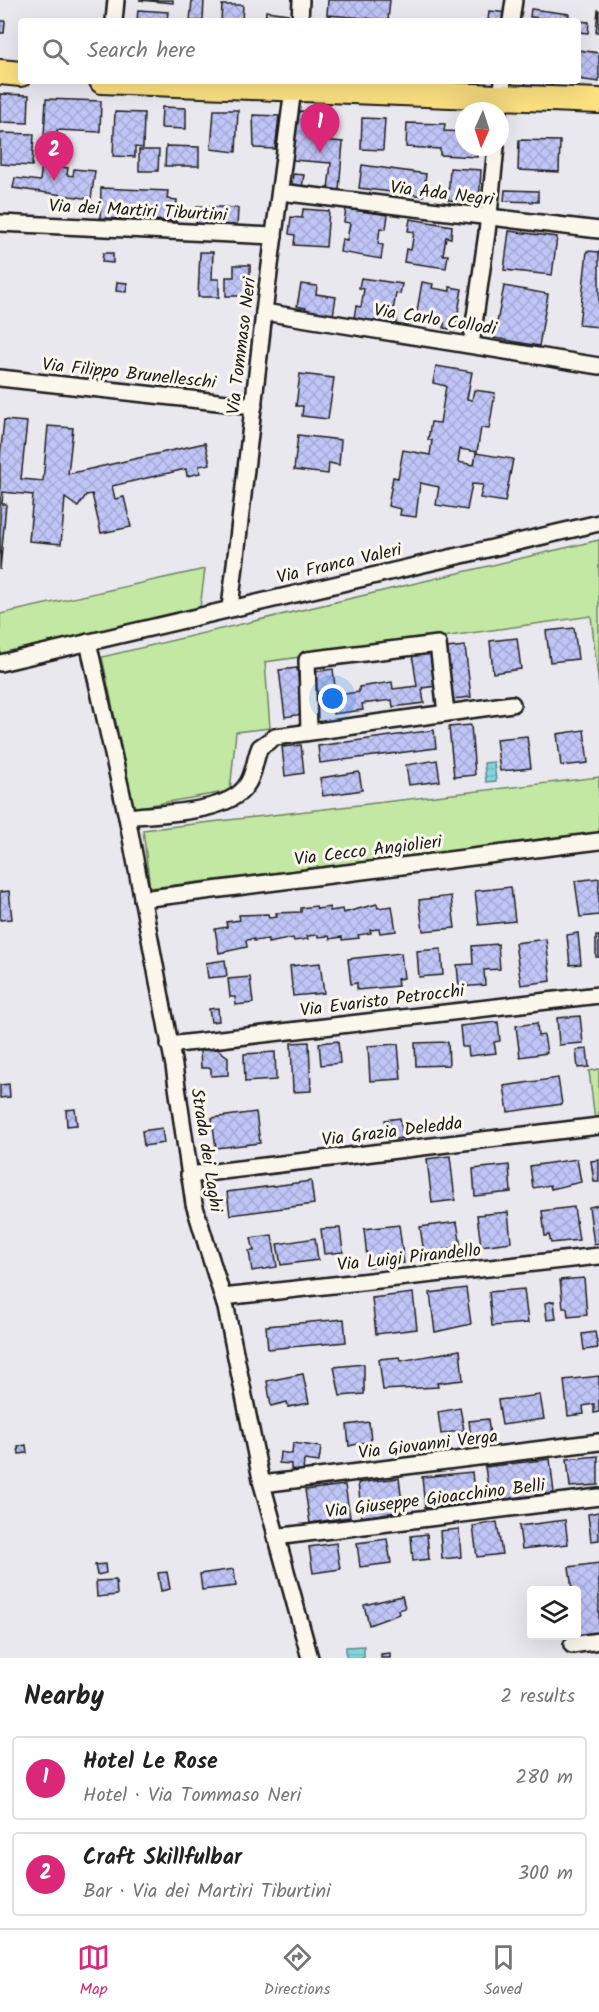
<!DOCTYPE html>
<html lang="en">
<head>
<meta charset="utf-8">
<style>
  :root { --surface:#fff; --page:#f2f2f2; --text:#222; --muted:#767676; --line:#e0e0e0; --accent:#db2777 }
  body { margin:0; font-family:Kalam,sans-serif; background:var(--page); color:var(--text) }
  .controls { position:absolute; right:18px; bottom:18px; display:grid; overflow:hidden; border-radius:6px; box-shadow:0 6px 24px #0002 }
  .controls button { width:54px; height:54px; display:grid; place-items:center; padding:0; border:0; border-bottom:2px solid var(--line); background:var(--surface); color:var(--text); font:30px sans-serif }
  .compass { position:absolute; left:455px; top:102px; width:54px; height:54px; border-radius:50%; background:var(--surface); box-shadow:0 6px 24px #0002; rotate:183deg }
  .you { position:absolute; left:333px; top:699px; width:21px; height:21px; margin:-15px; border:4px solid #fff; border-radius:50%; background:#1a73e8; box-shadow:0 0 0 9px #1a73e833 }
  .badge { display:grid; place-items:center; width:39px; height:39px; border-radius:50%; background:var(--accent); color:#fff; font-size:20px; font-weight:700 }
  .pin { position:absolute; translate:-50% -50px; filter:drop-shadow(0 2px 3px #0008) }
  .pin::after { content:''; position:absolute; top:32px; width:21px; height:18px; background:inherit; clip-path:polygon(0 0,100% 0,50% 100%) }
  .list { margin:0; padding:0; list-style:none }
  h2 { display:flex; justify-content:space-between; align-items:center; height:78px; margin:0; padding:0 24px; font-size:26px }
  h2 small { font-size:20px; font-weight:400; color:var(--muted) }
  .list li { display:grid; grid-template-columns:39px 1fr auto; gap:18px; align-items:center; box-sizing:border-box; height:84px; margin:0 12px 12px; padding:0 12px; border:2px solid var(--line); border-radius:6px }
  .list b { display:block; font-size:22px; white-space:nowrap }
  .list p { margin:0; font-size:20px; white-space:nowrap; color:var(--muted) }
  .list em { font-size:20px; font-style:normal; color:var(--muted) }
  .icon { flex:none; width:33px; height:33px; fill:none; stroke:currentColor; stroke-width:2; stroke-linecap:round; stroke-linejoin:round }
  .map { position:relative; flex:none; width:599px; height:1658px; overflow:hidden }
  .search { position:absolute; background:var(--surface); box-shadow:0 6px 24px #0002; left:18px; right:18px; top:18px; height:66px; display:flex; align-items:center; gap:15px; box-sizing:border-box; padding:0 21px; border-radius:6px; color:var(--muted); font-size:22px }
  .sheet { height:270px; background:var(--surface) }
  nav { display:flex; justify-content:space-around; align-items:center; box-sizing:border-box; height:84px; border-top:2px solid var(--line); background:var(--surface); font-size:16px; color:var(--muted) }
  nav a { display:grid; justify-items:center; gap:3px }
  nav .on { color:var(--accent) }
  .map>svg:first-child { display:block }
  .grass { fill:#c2e8a3; stroke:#6f8260; stroke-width:1.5 }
  .water { fill:url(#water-rules); stroke:#5a8b8f; stroke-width:1.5 }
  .building { fill:url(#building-cross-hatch); stroke:#1c1c1c; stroke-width:1.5 }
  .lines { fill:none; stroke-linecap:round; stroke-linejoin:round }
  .minor-casing { stroke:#1c1c1c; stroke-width:20 }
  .primary-casing { stroke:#1c1c1c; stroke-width:28 }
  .minor { stroke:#fbf7ec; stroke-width:15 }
  .primary { stroke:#fbe080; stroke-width:24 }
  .labels { text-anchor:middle; stroke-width:6; stroke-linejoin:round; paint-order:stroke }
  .street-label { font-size:18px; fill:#1c1c1c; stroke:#fbf7ec }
</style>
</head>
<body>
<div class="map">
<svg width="599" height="1658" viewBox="0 0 599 1658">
  <defs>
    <pattern id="water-rules" width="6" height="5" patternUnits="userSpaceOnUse" patternTransform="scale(1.5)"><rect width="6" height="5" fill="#83d5dc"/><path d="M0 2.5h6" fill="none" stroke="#71b6bc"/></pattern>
    <pattern id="building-cross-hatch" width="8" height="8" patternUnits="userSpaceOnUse" patternTransform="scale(1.5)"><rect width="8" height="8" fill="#c0c5f7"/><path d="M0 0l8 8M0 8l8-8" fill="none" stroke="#a4a9d3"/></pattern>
  </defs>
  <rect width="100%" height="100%" fill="#e9e8ef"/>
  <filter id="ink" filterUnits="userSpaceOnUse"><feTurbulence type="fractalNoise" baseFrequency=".0167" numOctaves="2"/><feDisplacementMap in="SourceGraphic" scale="12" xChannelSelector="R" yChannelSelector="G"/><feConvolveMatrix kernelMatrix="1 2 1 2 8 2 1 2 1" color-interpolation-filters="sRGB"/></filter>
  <g filter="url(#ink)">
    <g class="grass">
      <polygon points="599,540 599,687 591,616 265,662 270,728 236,732 230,791 134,808 102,657"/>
      <polygon points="205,569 200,608 0,654 0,614"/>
      <polygon points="599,777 599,833 150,888 143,830"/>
      <polygon points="599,1069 599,1119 595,1120 589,1071"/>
    </g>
    <g class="water">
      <polygon points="494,762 496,781 486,782 484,763"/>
      <polygon points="364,1646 364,1658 346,1658 346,1647"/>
    </g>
    <g class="building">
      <polygon points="139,0 173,0 173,3"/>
      <polygon points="192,0 204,0 203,21 190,21"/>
      <polygon points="328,0 390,0 388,20 327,15"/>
      <polygon points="222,5 243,5 242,21 221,21"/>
      <polygon points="531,9 569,14 568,21 530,17"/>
      <polygon points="138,10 168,12 167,21 137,21"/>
      <polygon points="598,10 599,10 599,32 596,32"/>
      <polygon points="266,11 288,14 287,21 265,21"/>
      <polygon points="489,11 509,13 508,21 488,21"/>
      <polygon points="0,21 5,21 4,33 0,33"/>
      <polygon points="578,21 589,22 588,33 578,32"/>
      <polygon points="578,50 599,53 599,82 578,79"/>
      <polygon points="526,81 552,81 551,89 525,85"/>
      <polygon points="0,94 29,95 28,123 0,122"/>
      <polygon points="46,99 101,101 100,132 57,130 57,137 44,136"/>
      <polygon points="162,107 186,108 186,129 161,128"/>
      <polygon points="214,110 238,110 236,152 211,149"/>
      <polygon points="297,111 315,112 313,139 343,142 339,190 328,189 331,163 293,160"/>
      <polygon points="115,112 144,113 143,148 135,147 135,157 113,156"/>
      <polygon points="253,115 279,116 275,149 254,148"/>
      <polygon points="362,118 385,119 383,150 361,149"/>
      <polygon points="407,123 445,124 444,131 464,132 464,147 477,147 477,157 440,155 440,149 406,147"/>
      <polygon points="0,133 34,134 32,166 0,164"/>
      <polygon points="519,140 560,141 559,172 518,170"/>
      <polygon points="166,146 199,147 199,166 165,166"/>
      <polygon points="139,150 159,150 158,171 139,171"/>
      <polygon points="42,164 68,168 67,175 73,176 74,169 95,171 91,199 13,188 15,178 40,181"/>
      <polygon points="362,165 426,174 423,196 359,188"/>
      <polygon points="450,168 481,170 479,202 448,200"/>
      <polygon points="293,174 304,175 302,187 292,186"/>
      <polygon points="101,188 168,191 167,199 177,200 176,221 100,218"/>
      <polygon points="505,190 538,191 538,202 504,201"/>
      <polygon points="197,206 238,208 237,228 196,226"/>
      <polygon points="303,209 329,211 326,247 294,245 295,235 289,234 291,217 302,218"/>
      <polygon points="346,209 388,215 386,229 380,228 378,244 383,245 381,259 340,252 342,239 347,240 350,223 344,222"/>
      <polygon points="410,219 452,226 451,238 446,237 443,255 448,255 446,268 404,262 406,249 411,250 414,232 408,231"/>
      <polygon points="509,231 557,237 552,275 504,270"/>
      <polygon points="587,251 599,252 599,327 579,325"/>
      <polygon points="200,252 213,252 212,279 219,279 219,297 198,297"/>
      <polygon points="103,253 113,253 113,263 102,262"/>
      <polygon points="234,265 250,265 250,296 226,296 226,277 234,277"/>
      <polygon points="361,278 402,284 400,294 396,293 393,311 398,312 396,325 354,318 356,306 361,307 364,289 359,288"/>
      <polygon points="117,282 127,283 126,292 116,291"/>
      <polygon points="422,282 433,284 432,288 450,291 450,287 462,289 455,330 444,328 444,323 427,320 426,325 415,323"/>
      <polygon points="301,284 317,286 316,294 336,297 333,315 305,311 306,308 297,306"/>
      <polygon points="504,286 548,294 539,346 494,338"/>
      <polygon points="436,366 472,372 467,399 472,400 474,390 495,393 489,429 481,428 477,452 460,449 458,462 474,465 476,453 513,459 505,502 480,498 483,485 472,484 467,510 436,505 439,487 420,483 416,517 400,515 401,509 388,506 393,477 398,478 403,450 430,455 432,440 428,440 431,422 440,423 446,386 433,383"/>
      <polygon points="300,374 334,378 328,419 302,416 303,406 296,406"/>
      <polygon points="4,420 27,422 21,479 43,481 48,426 73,428 68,474 205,443 210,464 199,466 200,473 187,476 186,469 112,486 115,499 124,497 131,527 101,533 92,494 86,495 78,507 65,498 61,544 29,541 33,495 3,492 2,504 6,504 0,570 0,457"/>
      <polygon points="298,435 341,440 339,465 329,463 328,474 294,470"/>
      <polygon points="574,628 578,659 550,662 546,631"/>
      <polygon points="517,638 521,669 493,673 490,641"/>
      <polygon points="465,646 471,697 453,699 447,648"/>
      <polygon points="433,650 437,686 422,688 424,703 393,707 392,700 362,704 363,710 333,714 331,698 317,700 313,672 333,669 336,695 359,692 359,687 392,682 393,689 417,686 412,653"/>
      <polygon points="297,668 303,714 285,717 279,670"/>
      <polygon points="471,725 475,775 454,777 449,727"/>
      <polygon points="434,730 436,748 320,763 318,746"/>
      <polygon points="584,730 588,763 561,766 557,734"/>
      <polygon points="527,736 531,768 500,771 496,739"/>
      <polygon points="301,745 304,773 285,776 282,747"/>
      <polygon points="437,760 440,781 409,785 406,765"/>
      <polygon points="359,772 362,790 323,796 320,778"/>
      <polygon points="599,878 599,915 580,917 575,881"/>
      <polygon points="511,887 515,921 479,925 475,891"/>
      <polygon points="9,891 12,919 0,920 0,892"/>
      <polygon points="451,896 455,928 423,931 419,900"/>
      <polygon points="377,904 378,908 392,906 396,931 380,933 379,929 370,930 371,933 358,935 359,938 342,940 342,937 330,939 329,936 318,937 318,935 307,936 308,939 294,941 293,938 268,943 268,939 254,941 254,939 246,940 247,947 219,953 215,929 227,927 226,922 240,920 239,915 268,914 269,918 277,917 276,913 301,912 301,908 316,906 317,909 330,907 330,911 342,909 343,913"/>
      <polygon points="578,933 581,964 570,965 567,935"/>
      <rect x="596" y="936" width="3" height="21"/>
      <polygon points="546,939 551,981 521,985 515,943"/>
      <polygon points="498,944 500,969 484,970 485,985 459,987 457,965 473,964 472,946"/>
      <polygon points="441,949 443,975 419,977 417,951"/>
      <polygon points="401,953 404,978 397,979 398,986 357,990 357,983 351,984 348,959"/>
      <polygon points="225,960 227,976 208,978 206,963"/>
      <polygon points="320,963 324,993 293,996 290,966"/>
      <polygon points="250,977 253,1003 236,1005 235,997 230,997 228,979"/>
      <polygon points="218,1008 219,1021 211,1022 209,1009"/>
      <polygon points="580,1016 583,1043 559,1045 557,1018"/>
      <polygon points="498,1022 500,1041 494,1042 496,1053 469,1056 468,1047 462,1047 460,1026"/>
      <polygon points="537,1023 538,1036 544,1035 547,1053 520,1057 516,1026"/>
      <polygon points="338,1041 340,1063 321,1065 319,1043"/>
      <polygon points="309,1042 311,1091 293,1092 291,1043"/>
      <polygon points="448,1042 449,1065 416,1066 415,1043"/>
      <polygon points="398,1044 401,1079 370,1081 368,1046"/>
      <polygon points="217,1049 228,1057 228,1075 211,1076 211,1068 201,1068 200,1050"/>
      <polygon points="587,1049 589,1067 578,1068 576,1050"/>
      <polygon points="275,1052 276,1080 245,1082 244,1054"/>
      <polygon points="558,1078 562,1104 508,1112 504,1086"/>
      <polygon points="9,1084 10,1097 0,1098 0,1085"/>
      <polygon points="75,1109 77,1125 67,1126 66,1110"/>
      <polygon points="256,1112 260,1143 216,1148 212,1118"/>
      <polygon points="400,1118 403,1138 388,1140 385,1120"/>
      <polygon points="162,1128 164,1143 144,1146 142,1131"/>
      <polygon points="450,1156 455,1200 432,1203 427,1159"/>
      <polygon points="577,1159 581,1182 551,1189 550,1185 533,1188 530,1166"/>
      <polygon points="599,1160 599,1182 594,1182 591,1161"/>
      <polygon points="509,1165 511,1192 475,1196 473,1169"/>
      <polygon points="311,1181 314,1204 230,1215 227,1192"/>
      <polygon points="599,1205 599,1243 594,1244 589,1207"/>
      <polygon points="574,1207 579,1240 551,1243 549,1235 545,1236 542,1211"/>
      <polygon points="508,1212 511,1242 481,1246 477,1215"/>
      <polygon points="457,1222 461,1247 424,1253 420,1227"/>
      <polygon points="399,1225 404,1263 368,1267 364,1229"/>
      <polygon points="340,1228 343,1252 324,1254 321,1229"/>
      <polygon points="272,1235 277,1267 252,1271 249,1251 254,1251 251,1238"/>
      <polygon points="315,1238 318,1260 281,1265 277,1244"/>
      <polygon points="584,1278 587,1315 568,1317 567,1308 563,1308 560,1280"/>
      <polygon points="466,1288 471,1324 435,1332 430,1293"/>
      <polygon points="524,1289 528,1323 492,1326 489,1292"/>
      <polygon points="413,1293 417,1329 376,1334 372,1298"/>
      <polygon points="554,1301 556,1319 547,1320 545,1303"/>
      <polygon points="344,1319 346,1342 268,1349 266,1326"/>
      <polygon points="595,1332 598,1348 584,1350 582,1334"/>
      <polygon points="460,1350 463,1380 437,1383 438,1387 383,1390 379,1359 400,1357 401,1361"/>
      <polygon points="364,1364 364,1394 340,1396 334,1367"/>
      <polygon points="303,1374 309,1403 288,1407 287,1402 271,1406 267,1381"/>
      <polygon points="599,1376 599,1412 594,1413 594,1404 583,1406 584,1414 568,1416 564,1380"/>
      <polygon points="540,1395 544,1419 502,1425 498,1400"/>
      <polygon points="460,1408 464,1430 441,1434 438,1412"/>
      <polygon points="488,1419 491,1445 472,1447 469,1421"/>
      <polygon points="369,1422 371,1441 349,1446 347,1425"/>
      <polygon points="293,1443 321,1447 319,1462 304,1460 303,1471 291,1469 291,1464 279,1463 280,1452 292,1454"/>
      <polygon points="26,1445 27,1453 19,1454 18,1447"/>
      <polygon points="598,1456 598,1485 570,1487 567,1459"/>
      <polygon points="550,1459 554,1493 490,1501 485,1467"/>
      <polygon points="472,1472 475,1503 425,1508 422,1477"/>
      <polygon points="399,1478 403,1511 362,1517 358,1483"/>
      <polygon points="345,1485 350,1517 310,1523 305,1490"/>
      <polygon points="599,1512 599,1540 591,1541 588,1514"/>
      <polygon points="565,1520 568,1544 522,1549 519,1526"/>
      <polygon points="497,1522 502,1554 477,1557 473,1526"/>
      <polygon points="459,1529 461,1557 442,1559 440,1531"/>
      <polygon points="427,1534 429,1559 413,1561 411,1536"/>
      <polygon points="387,1539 391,1563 360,1567 357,1543"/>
      <polygon points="336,1543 340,1569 313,1573 309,1547"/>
      <polygon points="599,1563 599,1635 577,1638 576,1590 572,1590 569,1567"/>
      <polygon points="105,1564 106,1573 97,1575 95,1565"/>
      <polygon points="234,1569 236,1586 202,1590 200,1574"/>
      <polygon points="167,1572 170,1589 161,1591 158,1573"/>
      <polygon points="116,1580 117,1595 97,1597 96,1581"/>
      <polygon points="402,1596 405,1608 398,1610 399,1614 369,1625 364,1605"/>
      <polygon points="390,1653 390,1658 381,1658 381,1654"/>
    </g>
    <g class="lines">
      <defs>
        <g id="minor">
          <polyline points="114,21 116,0"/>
          <polyline points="300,21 301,0"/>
          <polyline points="511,21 514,0"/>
          <polyline points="499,111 503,81"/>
          <polyline points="280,192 599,230"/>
          <polyline points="0,223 274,236"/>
          <polyline points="264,312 599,366"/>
          <polyline points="471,345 487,233 496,147"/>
          <polyline points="0,378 254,406"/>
          <polyline points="230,608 265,304 294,81"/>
          <polyline points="88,642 127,817 174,1066 194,1204 226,1308 262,1484 310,1658"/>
          <polyline points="0,663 599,523"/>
          <polyline points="309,731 307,660 438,644 446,713"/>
          <path d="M127,817C158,813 227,814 246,786C255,774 254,760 260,747L275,737L512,704"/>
          <polyline points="142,899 599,841"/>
          <polyline points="169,1045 599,995"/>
          <polyline points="189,1175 599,1126"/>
          <polyline points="223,1297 599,1256"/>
          <polyline points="262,1484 599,1442"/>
          <polyline points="275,1537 599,1497"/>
          <polyline points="572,1645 599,1641"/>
        </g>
        <g id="primary">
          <polyline points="0,72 21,74"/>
          <polyline points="102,81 599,101"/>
        </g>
      </defs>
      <use href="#minor" class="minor-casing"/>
      <use href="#primary" class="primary-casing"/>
      <use href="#minor" class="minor"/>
      <use href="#primary" class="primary"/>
    </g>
  </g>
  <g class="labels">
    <g class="street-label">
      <text transform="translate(442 193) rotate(7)" y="6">Via Ada Negri</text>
      <text transform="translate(138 210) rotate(3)" y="6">Via dei Martiri Tiburtini</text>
      <text transform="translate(435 319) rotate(9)" y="6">Via Carlo Collodi</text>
      <text transform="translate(241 346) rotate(-83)" y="6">Via Tommaso Neri</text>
      <text transform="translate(129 373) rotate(6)" y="6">Via Filippo Brunelleschi</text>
      <text transform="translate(339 563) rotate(-13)" y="6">Via Franca Valeri</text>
      <text transform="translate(368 850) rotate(-7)" y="6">Via Cecco Angiolieri</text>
      <text transform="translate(382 1000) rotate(-7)" y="6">Via Evaristo Petrocchi</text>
      <text transform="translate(392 1131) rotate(-7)" y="6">Via Grazia Deledda</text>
      <text transform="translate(207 1150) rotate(81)" y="6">Strada dei Laghi</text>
      <text transform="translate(409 1257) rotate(-6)" y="6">Via Luigi Pirandello</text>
      <text transform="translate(428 1444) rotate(-7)" y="6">Via Giovanni Verga</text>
      <text transform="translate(435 1498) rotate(-7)" y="6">Via Giuseppe Gioacchino Belli</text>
    </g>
  </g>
</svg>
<div class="controls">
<button><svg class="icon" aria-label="layers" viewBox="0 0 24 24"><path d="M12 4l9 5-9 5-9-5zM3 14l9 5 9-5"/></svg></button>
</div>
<svg class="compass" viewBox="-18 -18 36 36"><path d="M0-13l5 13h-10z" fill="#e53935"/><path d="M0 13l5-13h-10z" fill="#767676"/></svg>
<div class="you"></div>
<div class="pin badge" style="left:320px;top:153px">1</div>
<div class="pin badge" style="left:54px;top:181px">2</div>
<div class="search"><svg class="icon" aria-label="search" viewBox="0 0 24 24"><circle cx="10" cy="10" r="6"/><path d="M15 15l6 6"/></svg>Search here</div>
</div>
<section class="sheet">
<h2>Nearby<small>2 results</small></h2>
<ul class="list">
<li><span class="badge">1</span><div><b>Hotel Le Rose</b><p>Hotel · Via Tommaso Neri</p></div><em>280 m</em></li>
<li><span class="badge">2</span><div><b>Craft Skillfulbar</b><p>Bar · Via dei Martiri Tiburtini</p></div><em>300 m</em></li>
</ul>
</section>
<nav>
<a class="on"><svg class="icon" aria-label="map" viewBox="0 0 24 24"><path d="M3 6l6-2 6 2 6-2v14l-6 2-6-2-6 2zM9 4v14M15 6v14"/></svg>Map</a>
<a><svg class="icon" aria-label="directions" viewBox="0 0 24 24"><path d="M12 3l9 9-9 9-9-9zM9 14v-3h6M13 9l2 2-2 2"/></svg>Directions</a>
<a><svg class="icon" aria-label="saved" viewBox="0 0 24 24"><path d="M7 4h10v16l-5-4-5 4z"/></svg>Saved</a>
</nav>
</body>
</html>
